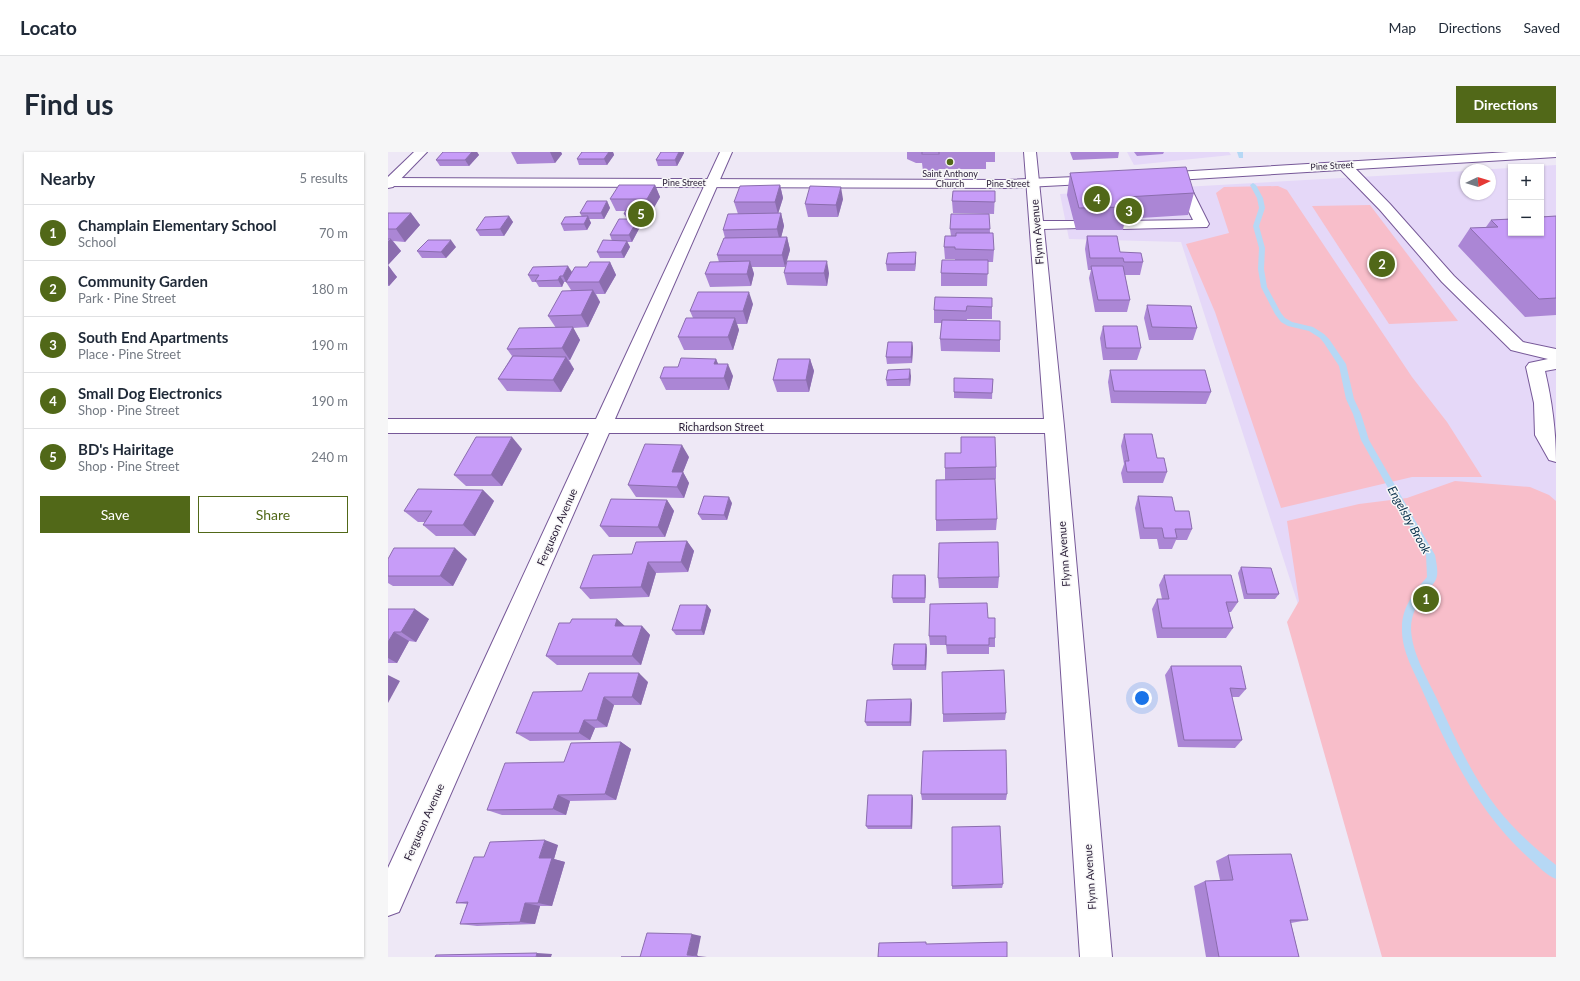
<!DOCTYPE html>
<html lang="en">
<head>
<meta charset="utf-8">
<style>
  :root { --surface:#fff; --page:#f6f6f7; --text:#1f2937; --muted:#747a83; --line:#e0e1e3; --accent:#516818 }
  body { margin:0; font-family:Lato,sans-serif; background:var(--page); color:var(--text) }
  .controls { position:absolute; right:12px; top:12px; display:grid; overflow:hidden; border-radius:0px; box-shadow:0 1px 3px #0004 }
  .controls button { width:36px; height:36px; display:grid; place-items:center; padding:0; border:0; border-bottom:1px solid var(--line); background:var(--surface); color:var(--text); font:20px sans-serif }
  .compass { position:absolute; left:1072px; top:12px; width:36px; height:36px; border-radius:50%; background:var(--surface); box-shadow:0 1px 3px #0004; rotate:86deg }
  .you { position:absolute; left:754px; top:546px; width:14px; height:14px; margin:-10px; border:3px solid #fff; border-radius:50%; background:#1a73e8; box-shadow:0 0 0 6px #1a73e833 }
  .badge { display:grid; place-items:center; width:26px; height:26px; border-radius:50%; background:var(--accent); color:#fff; font-size:13px; font-weight:700 }
  .pin { position:absolute; translate:-50% -50%; border:2px solid #fff; box-shadow:0 1px 4px #0006 }
  .list { margin:0; padding:0; list-style:none }
  h2 { display:flex; justify-content:space-between; align-items:center; height:52px; margin:0; padding:0 16px; font-size:17px }
  h2 small { font-size:13px; font-weight:400; color:var(--muted) }
  .list li { display:grid; grid-template-columns:26px 1fr auto; gap:12px; align-items:center; box-sizing:border-box; height:56px; padding:0 16px; border-top:1px solid var(--line) }
  .list b { display:block; font-size:15px; white-space:nowrap }
  .list p { margin:0; font-size:13px; white-space:nowrap; color:var(--muted) }
  .list em { font-size:13px; font-style:normal; color:var(--muted) }
  .actions { display:flex; gap:8px; padding:12px 16px }
  .actions a { flex:1; padding:9px 0; border:1px solid var(--accent); border-radius:0px; text-align:center; font-size:14px; color:var(--accent) }
  .actions .main { background:var(--accent); color:#fff }
  .map { position:relative; flex:none; width:1168px; height:805px; overflow:hidden; border-radius:0px }
  header { display:flex; align-items:center; gap:24px; box-sizing:border-box; height:56px; padding:0 20px; background:var(--surface); border-bottom:1px solid var(--line) }
  header strong { font-size:19px }
  nav { display:flex; gap:22px; margin-inline-start:auto; font-size:14px }
  .intro { display:flex; align-items:center; justify-content:space-between; box-sizing:border-box; height:96px; padding:0 24px }
  h1 { margin:0; font-size:28px }
  .button { padding:10px 18px; border-radius:0px; background:var(--accent); color:#fff; font-size:14px; font-weight:700 }
  main { display:flex; gap:24px; padding:0 24px }
  aside { flex:1; background:var(--surface); border-radius:0px; box-shadow:0 1px 3px #0004 }
  .map>svg:first-child { display:block }
  .built { fill:#e5d8f8 }
  .green { fill:#f8beca }
  .lines { fill:none; stroke-linecap:round; stroke-linejoin:round }
  .stream { fill:#b6d8f5; fill-rule:evenodd }
  .minor-casing { stroke:#765898; stroke-width:2 }
  .major-casing { stroke:#765898; stroke-width:2 }
  .minor { fill:#fff; fill-rule:evenodd }
  .major { fill:#fff; fill-rule:evenodd }
  .wall { fill:#ab86d5 }
  .shaded-wall { fill:#8b6dae }
  .building { fill:#c79cf8; stroke:#8b6dae }
  .poi-dot { fill:#516818; stroke:#f8f8f8; stroke-width:1.5 }
  .labels { text-anchor:middle; stroke-width:3; stroke-linejoin:round; paint-order:stroke }
  .far-street-label { font-size:9px; fill:#271b35; stroke:#f8f8f8 }
  .far-poi-label { font-size:9px; fill:#271b35; stroke:#f8f8f8 }
  .street-label { font-size:11px; fill:#271b35; stroke:#f8f8f8 }
  .water-label { font-size:12px; font-style:italic; fill:#042c48; stroke:#f8f8f8 }
</style>
</head>
<body>
<header>
<strong>Locato</strong>
<nav><a>Map</a><a>Directions</a><a>Saved</a></nav>
</header>
<div class="intro"><h1>Find us</h1><a class="button">Directions</a></div>
<main>
<aside>
<h2>Nearby<small>5 results</small></h2>
<ul class="list">
<li><span class="badge">1</span><div><b>Champlain Elementary School</b><p>School</p></div><em>70 m</em></li>
<li><span class="badge">2</span><div><b>Community Garden</b><p>Park · Pine Street</p></div><em>180 m</em></li>
<li><span class="badge">3</span><div><b>South End Apartments</b><p>Place · Pine Street</p></div><em>190 m</em></li>
<li><span class="badge">4</span><div><b>Small Dog Electronics</b><p>Shop · Pine Street</p></div><em>190 m</em></li>
<li><span class="badge">5</span><div><b>BD's Hairitage</b><p>Shop · Pine Street</p></div><em>240 m</em></li>
</ul>
<div class="actions"><a class="main">Save</a><a>Share</a></div>
</aside>
<div class="map">
<svg width="1168" height="805" viewBox="0 0 1168 805">
  <rect width="100%" height="100%" fill="#eee8f6"/>
  <g class="built">
    <polygon points="739,0 841,0 843,3 746,13"/>
    <polygon points="1168,13 1168,805 1024,805 793,90 681,87 672,42 1078,19 1078,42 1102,42 1102,18 1086,18 1123,16 1123,81 1153,81 1153,15 1136,15"/>
  </g>
  <g class="green">
    <polygon points="890,34 899,38 1024,225 1059,270 1094,325 1024,325 893,356 827,160 798,92 841,81 828,41 836,35"/>
    <polygon points="982,53 1070,169 1001,172 924,54"/>
    <polygon points="1067,329 1142,335 1161,343 1168,349 1168,805 994,805 899,470 911,449 899,369 971,352 1019,346"/>
  </g>
  <g class="lines">
    <g class="stream">
      <polygon points="849,0 855,0 855,6 851,6"/>
      <path d="M865,31L868,33L875,46L877,56L871,74L877,96L876,117L879,135L893,161L897,166L904,170L925,175L936,182L941,187L958,212L966,247L973,262L981,288L1047,403C1048,410 1051,420 1048,427C1047,431 1042,435 1039,439C1029,450 1023,463 1023,477C1024,501 1038,524 1048,545C1066,583 1083,623 1109,656C1126,678 1147,696 1168,713V727C1158,723 1150,714 1142,707C1091,662 1062,602 1035,540C1026,519 1013,499 1014,475C1014,455 1027,439 1039,425L1038,403L973,288L965,262L958,247L951,214L936,191L932,186L921,179L900,174L893,170L887,162L873,135L870,117L871,96L865,74L871,56L869,46L862,33Z"/>
    </g>
    <defs>
      <g id="minor">
        <polygon points="26,0 39,0 5,35 0,36 0,25"/>
        <polygon points="332,0 344,0 227,267 656,267 636,0 648,0 655,69 687,69 692,70 694,73 692,76 656,77 676,274 724,805 692,805 657,281 221,281 11,760 0,764 0,716 201,281 0,281 0,267 208,267"/>
        <path d="M957,10L962,11L1002,52L1066,124L1135,190L1168,197V217L1157,219C1164,249 1168,279 1168,310L1161,308L1147,283L1146,251L1138,215L1141,211L1160,207L1123,198L1054,130L992,58L952,17L950,14L952,11Z"/>
        <polygon points="790,20 795,21 797,24 821,72 819,75 734,77 729,76 727,73 729,70 734,69 805,68 783,24 785,21"/>
      </g>
      <g id="major">
        <polygon points="1121,0 1168,0 1168,5 771,29 766,28 764,25 766,22 771,21"/>
        <polygon points="711,24 716,25 718,28 716,31 619,36 0,34 0,26 619,28"/>
      </g>
    </defs>
    <use href="#minor" class="minor-casing"/>
    <use href="#major" class="major-casing"/>
    <use href="#minor" class="minor"/>
    <use href="#major" class="major"/>
  </g>
  <g class="wall">
    <polygon points="55,0 89,0 91,3 81,14 52,14 48,8"/>
    <polygon points="123,0 173,0 174,2 167,11 129,12"/>
    <polygon points="194,0 225,0 226,3 219,13 191,13 189,7"/>
    <polygon points="273,0 296,0 296,1 289,14 270,14 268,8"/>
    <polygon points="519,0 607,0 607,10 598,10 598,17 552,17 552,19 535,19 534,11 528,11 519,7"/>
    <polygon points="682,0 731,0 730,6 685,8"/>
    <polygon points="746,0 776,0 775,2 749,4"/>
    <polygon points="682,21 806,41 800,63 737,67 735,78 688,78 679,43"/>
    <polygon points="267,33 272,45 264,59 263,59 263,60 260,68 250,68 253,73 244,90 239,90 242,95 236,106 212,106 209,100 224,89 222,83 239,67 236,62 237,59 228,59 222,47"/>
    <polygon points="392,33 395,46 390,61 393,61 396,74 393,85 399,85 402,98 397,115 364,115 366,122 363,134 322,135 317,122 331,110 329,103 337,86 335,78 350,62 346,50"/>
    <polygon points="607,39 606,62 565,61 564,49"/>
    <polygon points="455,47 450,65 420,65 417,52"/>
    <polygon points="219,49 222,56 216,67 201,67 203,71 199,78 176,79 173,72 194,65 192,61"/>
    <polygon points="0,61 23,61 32,73 17,90 5,89 13,99 0,113 5,120 9,125 1,134 0,134"/>
    <polygon points="601,62 602,81 606,98 605,110 600,110 599,134 553,134 553,121 567,108 567,107 557,107 556,95 563,84 562,77"/>
    <polygon points="121,64 125,70 116,84 92,84 88,78"/>
    <polygon points="1168,64 1168,163 1137,165 1070,94 1082,76 1098,75 1103,68"/>
    <polygon points="699,84 732,100 755,110 752,123 737,123 742,148 739,160 707,160 701,126 703,118 700,118 697,97"/>
    <polygon points="68,95 58,106 34,106 29,99"/>
    <polygon points="528,107 527,119 499,119 498,112"/>
    <polygon points="222,110 228,123 217,142 208,142 212,150 200,175 185,176 192,188 182,208 181,208 186,217 173,240 119,239 110,227 124,204 119,197 168,176 160,164 183,138 178,130 176,130 174,135 151,135 148,130 144,130 140,123 184,120 199,115"/>
    <polygon points="396,121 441,121 439,134 399,133"/>
    <polygon points="604,146 604,167 579,167 579,169 612,188 612,200 553,199 552,187 554,171 546,171 546,158"/>
    <polygon points="365,152 359,172 349,172 351,178 345,198 296,198 290,185 305,166 302,159"/>
    <polygon points="759,153 809,176 805,188 761,188 756,166"/>
    <polygon points="715,174 753,196 749,208 715,208 712,186"/>
    <polygon points="524,190 525,196 524,211 499,212 498,205"/>
    <polygon points="328,207 330,212 345,224 341,238 278,238 272,226 290,215"/>
    <polygon points="422,207 426,219 421,240 389,240 385,228"/>
    <polygon points="722,218 823,240 818,252 723,251 720,230"/>
    <polygon points="523,224 522,234 499,234 498,228"/>
    <polygon points="605,227 604,247 566,246 566,240"/>
    <polygon points="736,282 769,306 779,320 775,331 735,331 733,321 736,312 733,294"/>
    <polygon points="134,297 114,334 78,334 66,323"/>
    <polygon points="573,301 608,315 608,327 557,328 557,316"/>
    <polygon points="301,305 295,320 301,331 296,346 248,345 240,333"/>
    <polygon points="95,338 106,349 87,384 48,384 35,373 37,370 30,370 16,359"/>
    <polygon points="750,344 787,359 804,377 799,388 788,388 784,397 771,397 769,387 752,387 747,356"/>
    <polygon points="279,348 286,359 277,385 221,385 212,374"/>
    <polygon points="344,351 339,368 314,368 310,362"/>
    <polygon points="609,367 608,378 548,379 548,368"/>
    <polygon points="299,389 306,399 300,420 268,421 261,445 202,447 192,436 244,402"/>
    <polygon points="0,407 79,407 65,434 5,434 0,431"/>
    <polygon points="853,415 891,442 887,447 856,447 850,421"/>
    <polygon points="537,423 538,428 537,451 505,451 504,446"/>
    <polygon points="776,423 850,450 843,460 841,460 845,476 838,486 769,486 764,457 769,447 774,447 771,433"/>
    <polygon points="611,425 610,436 551,436 550,426"/>
    <polygon points="319,453 323,458 316,483 288,483 284,478"/>
    <polygon points="0,457 41,467 28,490 21,489 9,511 0,511"/>
    <polygon points="600,466 607,486 607,495 601,495 601,502 559,502 558,493 542,493 541,484"/>
    <polygon points="229,467 236,474 254,474 262,483 253,513 169,513 158,504 182,471"/>
    <polygon points="538,492 539,497 538,518 505,518 504,513"/>
    <polygon points="783,514 858,537 851,545 844,545 854,588 847,596 790,595 777,523"/>
    <polygon points="260,530 253,553 226,553 219,575 207,576 202,588 142,589 128,581 194,539"/>
    <polygon points="524,551 523,574 479,574 477,570"/>
    <polygon points="618,561 617,568 555,570 555,562"/>
    <polygon points="233,590 243,597 228,648 182,649 178,663 114,663 99,658 176,610"/>
    <polygon points="533,642 619,642 618,648 534,648"/>
    <polygon points="525,646 524,677 480,677 478,674"/>
    <polygon points="170,693 166,707 177,710 164,754 152,754 147,772 89,774 72,772 79,752 68,751 96,705"/>
    <polygon points="840,703 920,768 903,771 911,805 818,805 806,734 817,729 832,728 828,709"/>
    <polygon points="615,732 614,736 564,737 564,734"/>
  </g>
  <g class="shaded-wall">
    <polygon points="84,0 89,0 91,3 81,14 77,8"/>
    <polygon points="162,0 173,0 174,2 167,11"/>
    <polygon points="221,0 225,0 226,3 219,13 216,7"/>
    <polygon points="291,0 296,0 296,1 289,14 287,8"/>
    <polygon points="267,33 272,45 264,59 259,47"/>
    <polygon points="392,33 395,46 390,62 387,50"/>
    <polygon points="453,35 455,47 450,65 448,53"/>
    <polygon points="219,49 222,56 216,67 213,61"/>
    <polygon points="261,54 263,60 260,68 257,61"/>
    <polygon points="23,61 32,73 17,90 8,77"/>
    <polygon points="393,61 396,74 392,90 389,77"/>
    <polygon points="121,64 125,70 116,84 112,77"/>
    <polygon points="200,64 203,71 199,78 196,72"/>
    <polygon points="250,67 253,73 244,90 241,83"/>
    <polygon points="399,85 402,98 397,115 394,103"/>
    <polygon points="3,87 13,99 0,113 5,120 9,125 1,134 0,132 0,90"/>
    <polygon points="63,88 68,95 58,106 53,100"/>
    <polygon points="239,89 242,95 236,106 233,100"/>
    <polygon points="528,100 528,107 527,119 527,112"/>
    <polygon points="362,109 366,122 363,134 359,122"/>
    <polygon points="439,109 441,121 439,134 436,121"/>
    <polygon points="222,110 228,123 217,142 211,130"/>
    <polygon points="180,114 184,120 178,130 175,124"/>
    <polygon points="172,124 176,130 174,135 170,128"/>
    <polygon points="205,138 212,150 200,175 193,163"/>
    <polygon points="361,140 365,152 359,172 355,159"/>
    <polygon points="347,166 351,178 345,198 340,185"/>
    <polygon points="185,175 192,188 182,208 174,196"/>
    <polygon points="524,190 525,196 524,211 523,205"/>
    <polygon points="178,205 186,217 173,240 165,228"/>
    <polygon points="328,207 333,219 326,212"/>
    <polygon points="422,207 426,219 421,240 418,228"/>
    <polygon points="340,212 345,224 341,238 336,226"/>
    <polygon points="522,217 523,224 522,234 521,227"/>
    <polygon points="124,285 134,297 114,334 103,323"/>
    <polygon points="294,293 301,305 295,320 301,331 296,346 289,335 284,320"/>
    <polygon points="95,338 106,349 87,384 75,373"/>
    <polygon points="341,345 344,351 339,368 336,363"/>
    <polygon points="279,348 286,359 277,385 270,375"/>
    <polygon points="299,389 306,399 300,420 293,410"/>
    <polygon points="67,396 79,407 65,434 52,424"/>
    <polygon points="260,410 268,421 261,445 253,435"/>
    <polygon points="537,423 538,428 537,451"/>
    <polygon points="319,453 323,458 316,483 313,478"/>
    <polygon points="27,457 41,467 28,490 13,480"/>
    <polygon points="229,467 239,476 227,474"/>
    <polygon points="254,474 262,483 253,513 244,504"/>
    <polygon points="6,480 21,489 9,511 0,506 0,490"/>
    <polygon points="538,492 539,497 538,518 537,513"/>
    <polygon points="251,521 260,530 253,553 244,545"/>
    <polygon points="0,523 12,529 0,551"/>
    <polygon points="216,545 226,553 219,575 209,568"/>
    <polygon points="523,547 524,551 523,574 522,570"/>
    <polygon points="196,568 207,576 202,588 191,581"/>
    <polygon points="233,590 243,597 228,648 217,642"/>
    <polygon points="170,643 182,649 178,663 165,657"/>
    <polygon points="524,643 525,646 524,677 523,674"/>
    <polygon points="157,688 170,693 166,707 177,710 164,754 150,751 151,706"/>
    <polygon points="137,751 152,754 147,772 132,770"/>
    <polygon points="304,782 313,784 309,804 299,803"/>
    <polygon points="149,801 164,802 163,805 148,805"/>
    <polygon points="310,804 319,805 309,805"/>
  </g>
  <g class="building">
    <polygon points="55,0 84,0 77,8 48,8"/>
    <polygon points="194,0 221,0 216,7 189,7"/>
    <polygon points="273,0 291,0 287,8 268,8"/>
    <rect x="534" y="0" width="17" height="2"/>
    <polygon points="798,15 806,41 738,45 740,55 691,56 682,21"/>
    <polygon points="231,33 267,33 259,47 222,47"/>
    <polygon points="392,33 387,50 346,50 352,34"/>
    <polygon points="422,34 453,35 448,53 417,52"/>
    <polygon points="565,39 607,39 607,50 564,49"/>
    <polygon points="199,49 219,49 213,61 192,61"/>
    <polygon points="243,54 261,54 257,61 236,62 238,58 241,58"/>
    <polygon points="0,61 23,61 8,77 0,77"/>
    <polygon points="393,61 389,77 335,78 340,62"/>
    <polygon points="563,62 601,62 602,77 562,77"/>
    <polygon points="121,64 112,77 88,78 97,65"/>
    <polygon points="200,64 196,72 173,72 177,65"/>
    <polygon points="1168,64 1168,146 1151,147 1082,76 1110,75 1103,68 1123,67 1123,81 1153,81 1153,65"/>
    <polygon points="231,67 250,67 241,83 222,83"/>
    <polygon points="568,81 605,81 606,98 567,97 567,95 556,95 557,84 568,84"/>
    <polygon points="699,84 729,84 732,100 753,101 755,110 736,110 735,106 702,106"/>
    <polygon points="399,85 394,103 329,103 336,86"/>
    <polygon points="0,87 3,87 0,90"/>
    <polygon points="40,88 63,88 53,100 29,99"/>
    <polygon points="215,88 239,89 233,100 209,100"/>
    <polygon points="528,100 527,112 498,112 500,101"/>
    <polygon points="554,108 600,108 600,122 553,121"/>
    <polygon points="362,109 359,122 317,122 322,110"/>
    <polygon points="399,109 439,109 436,121 396,121"/>
    <polygon points="202,110 222,110 211,130 178,130 187,115 199,115"/>
    <polygon points="180,114 175,124 172,124 170,128 147,129 151,123 140,123 145,115"/>
    <polygon points="703,114 735,114 742,148 710,148"/>
    <polygon points="205,138 193,163 160,164 174,139"/>
    <polygon points="310,140 361,140 355,159 302,159"/>
    <polygon points="547,145 604,146 604,155 579,154 578,159 546,158"/>
    <polygon points="759,153 803,154 809,176 764,175"/>
    <polygon points="298,166 347,166 340,185 290,185"/>
    <polygon points="554,168 612,169 612,188 552,187"/>
    <polygon points="715,174 749,174 753,196 718,196"/>
    <polygon points="185,175 174,196 119,197 131,176"/>
    <polygon points="500,190 524,190 523,205 498,205"/>
    <polygon points="125,204 178,205 165,228 110,227"/>
    <polygon points="293,206 328,207 326,212 340,212 336,226 272,226 276,215 290,215"/>
    <polygon points="390,207 422,207 418,228 385,228"/>
    <polygon points="522,217 521,227 498,228 500,218"/>
    <polygon points="722,218 817,218 823,240 726,239"/>
    <polygon points="566,226 605,227 604,241 566,240"/>
    <polygon points="736,282 764,282 769,306 776,306 779,320 739,320 737,309 741,309"/>
    <polygon points="88,285 124,285 103,323 66,323"/>
    <polygon points="573,285 607,285 608,315 557,316 557,301 573,301"/>
    <polygon points="257,292 294,293 284,320 295,320 289,335 240,333"/>
    <polygon points="607,327 609,367 548,368 548,328"/>
    <polygon points="30,337 95,338 75,373 35,373 44,359 16,359"/>
    <polygon points="316,344 341,345 336,363 310,362"/>
    <polygon points="750,344 784,345 787,359 801,359 804,377 787,377 789,386 776,386 774,376 756,376"/>
    <polygon points="223,347 279,348 270,375 212,374"/>
    <polygon points="299,389 293,410 260,410 253,435 192,436 205,403 244,402 248,390"/>
    <polygon points="610,390 611,425 550,426 551,391"/>
    <polygon points="6,396 67,396 52,424 0,424 0,407"/>
    <polygon points="853,415 883,416 891,442 859,442"/>
    <polygon points="505,423 537,423 537,446 504,446"/>
    <polygon points="776,423 843,423 850,450 838,450 845,476 774,476 769,447 781,447"/>
    <polygon points="599,451 600,466 607,466 607,486 601,486 601,493 558,493 558,484 541,484 542,452"/>
    <polygon points="292,453 319,453 313,478 284,478"/>
    <polygon points="0,457 27,457 13,480 6,480 0,490"/>
    <polygon points="184,467 229,467 227,474 254,474 244,504 158,504 171,471 182,471"/>
    <polygon points="506,492 538,492 537,513 504,513"/>
    <polygon points="783,514 853,514 858,537 842,536 854,588 796,588"/>
    <polygon points="616,518 618,561 555,562 554,520"/>
    <polygon points="201,521 251,521 244,545 216,545 209,568 196,568 191,581 128,581 145,540 194,539"/>
    <polygon points="523,547 522,570 477,570 479,548"/>
    <polygon points="233,590 217,642 170,643 165,657 99,658 117,611 176,610 183,591"/>
    <polygon points="618,598 619,642 533,642 535,599"/>
    <polygon points="480,643 524,643 523,674 478,674"/>
    <polygon points="612,674 615,732 564,734 564,675"/>
    <polygon points="157,688 151,706 164,706 150,751 137,751 132,770 72,772 80,750 68,751 86,705 96,705 102,690"/>
    <polygon points="903,702 920,768 902,768 911,805 831,805 817,729 845,728 840,703"/>
    <polygon points="259,781 304,782 299,803 310,804 309,805 233,805 252,805"/>
    <polygon points="538,790 538,792 619,790 619,805 490,805 491,791"/>
    <polygon points="149,801 148,805 47,805 48,803"/>
  </g>
  <circle class="poi-dot" cx="562" cy="10" r="4"/>
  <g class="labels">
    <g class="far-street-label">
      <text transform="translate(944 14) rotate(-3)" y="3">Pine Street</text>
      <text x="296" y="34">Pine Street</text>
      <text x="620" y="35">Pine Street</text>
    </g>
    <g class="far-poi-label">
      <text x="562" y="25">Saint Anthony<tspan x="562" dy="10">Church</tspan></text>
    </g>
    <g class="street-label">
      <text transform="translate(649 80) rotate(-95)" y="4">Flynn Avenue</text>
      <text x="333" y="279">Richardson Street</text>
      <text transform="translate(169 375) rotate(-66)" y="4">Ferguson Avenue</text>
      <text transform="translate(676 402) rotate(-94)" y="4">Flynn Avenue</text>
      <text transform="translate(36 670) rotate(-66)" y="4">Ferguson Avenue</text>
      <text transform="translate(702 725) rotate(-94)" y="4">Flynn Avenue</text>
    </g>
    <g class="water-label">
      <text transform="translate(1021 368) rotate(61)" y="4">Engelsby Brook</text>
    </g>
  </g>
</svg>
<div class="controls">
<button>+</button>
<button>−</button>
</div>
<svg class="compass" viewBox="-18 -18 36 36"><path d="M0-13l5 13h-10z" fill="#e53935"/><path d="M0 13l5-13h-10z" fill="#747a83"/></svg>
<div class="you"></div>
<div class="pin badge" style="left:1038px;top:447px">1</div>
<div class="pin badge" style="left:994px;top:112px">2</div>
<div class="pin badge" style="left:741px;top:59px">3</div>
<div class="pin badge" style="left:709px;top:47px">4</div>
<div class="pin badge" style="left:253px;top:62px">5</div>
</div>
</main>
</body>
</html>
